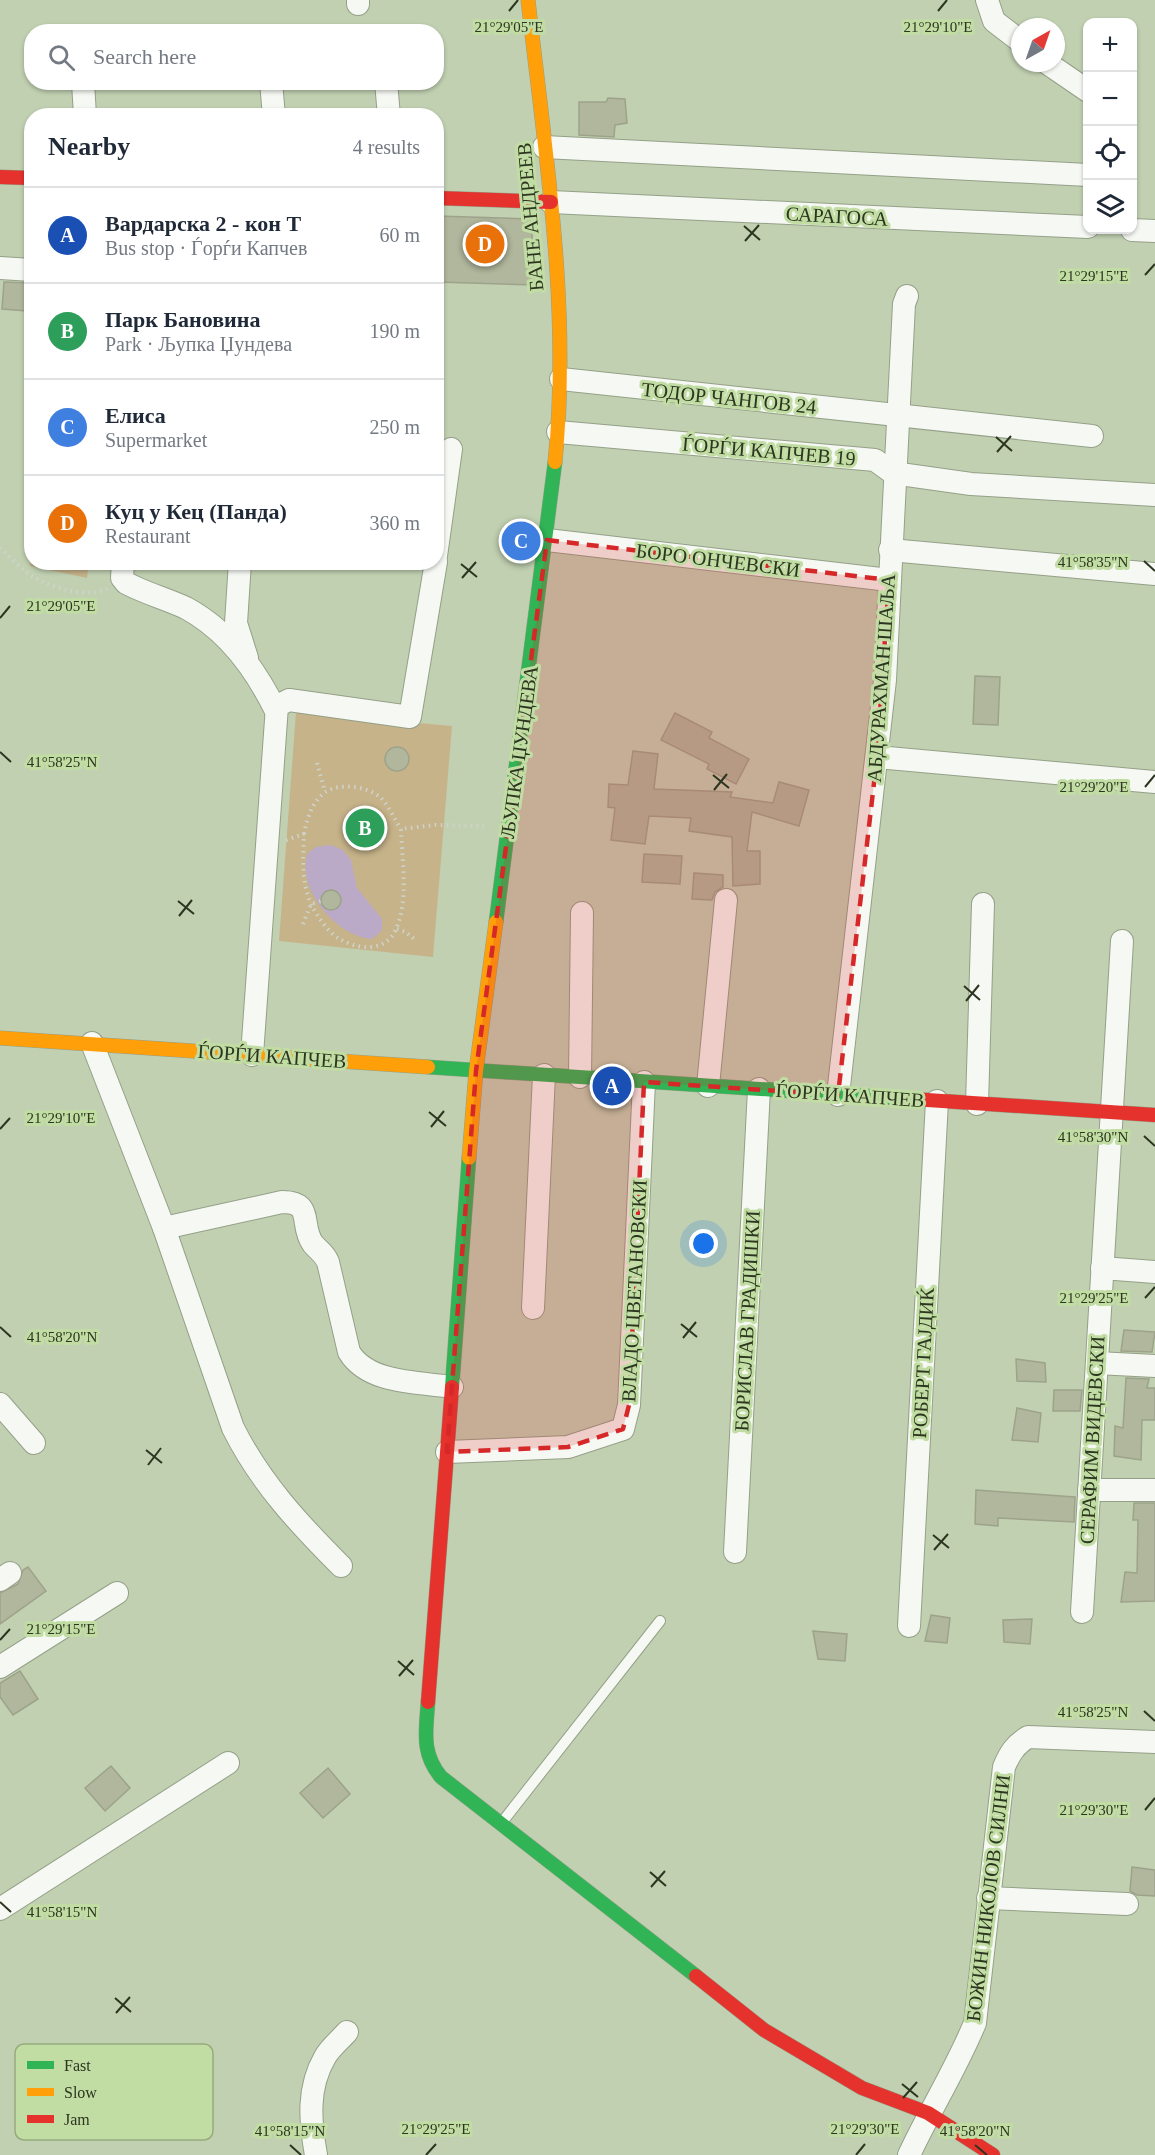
<!DOCTYPE html>
<html lang="en">
<head>
<meta charset="utf-8">
<style>
  :root { --surface:#fff; --page:#f6f6f7; --text:#1f2937; --muted:#747a83; --line:#e0e1e3; --accent:#0f766e }
  body { margin:0; font-family:Georgia,serif; background:var(--page); color:var(--text) }
  .controls { position:absolute; right:18px; top:18px; display:grid; overflow:hidden; border-radius:12px; box-shadow:0 2px 4px #0004 }
  .controls button { width:54px; height:54px; display:grid; place-items:center; padding:0; border:0; border-bottom:2px solid var(--line); background:var(--surface); color:var(--text); font:30px sans-serif }
  .compass { position:absolute; left:1011px; top:18px; width:54px; height:54px; border-radius:50%; background:var(--surface); box-shadow:0 2px 4px #0004; rotate:40deg }
  .you { position:absolute; left:704px; top:1244px; width:21px; height:21px; margin:-15px; border:4px solid #fff; border-radius:50%; background:#1a73e8; box-shadow:0 0 0 9px #1a73e833 }
  .badge { display:grid; place-items:center; width:39px; height:39px; border-radius:50%; background:var(--accent); color:#fff; font-size:20px; font-weight:700 }
  .pin { position:absolute; translate:-50% -50%; border:3px solid #fff; box-shadow:0 2px 6px #0006 }
  .list { margin:0; padding:0; list-style:none }
  h2 { display:flex; justify-content:space-between; align-items:center; height:78px; margin:0; padding:0 24px; font-size:26px }
  h2 small { font-size:20px; font-weight:400; color:var(--muted) }
  .list li { display:grid; grid-template-columns:39px 1fr auto; gap:18px; align-items:center; box-sizing:border-box; height:96px; padding:0 24px; border-top:2px solid var(--line) }
  .list b { display:block; font-size:22px; white-space:nowrap }
  .list p { margin:0; font-size:20px; white-space:nowrap; color:var(--muted) }
  .list em { font-size:20px; font-style:normal; color:var(--muted) }
  .icon { flex:none; width:33px; height:33px; fill:none; stroke:currentColor; stroke-width:2; stroke-linecap:round; stroke-linejoin:round }
  .map { position:relative; flex:none; width:1155px; height:2155px; overflow:hidden }
  .search { position:absolute; background:var(--surface); box-shadow:0 2px 4px #0004; left:24px; top:24px; width:420px; height:66px; display:flex; align-items:center; gap:15px; box-sizing:border-box; padding:0 21px; border-radius:24px; color:var(--muted); font-size:22px }
  .panel { position:absolute; background:var(--surface); box-shadow:0 2px 4px #0004; left:24px; top:108px; width:420px; height:462px; border-radius:24px }
  .map>svg:first-child { display:block }
  .green { fill:#c6b38a }
  .water { fill:#baaac8 }
  .building { fill:#b0b79c; stroke:#9da38a; stroke-width:1.5 }
  .lines { fill:none; stroke-linecap:round; stroke-linejoin:round }
  .lane-casing { stroke:#94a088; stroke-width:12 }
  .street-casing { stroke:#94a088; stroke-width:24 }
  .fast-casing { stroke:#94a088; stroke-width:15 }
  .slow-casing { stroke:#94a088; stroke-width:15 }
  .jam-casing { stroke:#94a088; stroke-width:15 }
  .path { stroke:#cfd4ca; stroke-width:4; stroke-dasharray:1.5 4.5; stroke-linecap:butt }
  .lane { stroke:#f6f8f3; stroke-width:10 }
  .street { stroke:#f6f8f3; stroke-width:22 }
  .fast { stroke:#30b455; stroke-width:14 }
  .slow { stroke:#ff9f0a; stroke-width:14 }
  .jam { stroke:#e5322d; stroke-width:14 }
  .marked { fill:#d62828; fill-opacity:0.2; stroke:#d62828; stroke-width:4.5; stroke-dasharray:12 8; stroke-linejoin:round }
  .ticks { fill:none; stroke:#2b351f; stroke-width:2 }
  .labels { text-anchor:middle; stroke-width:6; stroke-linejoin:round; paint-order:stroke }
  .street-label { font-size:20px; fill:#2b351f; stroke:#c2dda4 }
  .key { fill:#c2dda4; stroke:#95ab7c; stroke-width:1.5 }
  .key-label { font-size:16px; fill:#2b351f }
  .ticks-label { font-size:15px; text-anchor:middle; fill:#2b351f; stroke:#c2dda4; stroke-width:6; stroke-linejoin:round; paint-order:stroke }
</style>
</head>
<body>
<div class="map">
<svg width="1155" height="2155" viewBox="0 0 1155 2155">
  <rect width="100%" height="100%" fill="#c1d0b1"/>
  <g class="green">
    <polygon points="31,555 32,562 89,563 87,578 30,566"/>
    <polygon points="296,712 452,726 433,957 279,941"/>
  </g>
  <path class="water" d="M331,845L343,850L351,860L357,888L382,919V930L372,939C337,937 295,888 308,853L316,847Z"/>
  <g class="building">
    <polygon points="608,98 625,99 627,123 615,125 614,137 579,135 579,102 606,102"/>
    <polygon points="437,216 531,219 535,285 437,282"/>
    <polygon points="4,282 30,283 27,311 2,309"/>
    <polygon points="975,676 1000,677 998,725 973,724"/>
    <polygon points="675,713 712,732 709,738 749,759 736,784 707,769 709,764 661,740"/>
    <circle cx="397" cy="759" r="12"/>
    <polygon points="633,751 658,754 654,789 732,792 730,797 773,803 779,782 809,790 799,826 752,812 747,851 760,851 760,884 733,886 732,837 689,831 691,818 649,816 645,844 611,840 615,808 608,807 609,784 628,785"/>
    <polygon points="644,854 682,856 680,884 642,882"/>
    <polygon points="694,873 723,875 723,887 715,892 712,900 692,899"/>
    <circle cx="331" cy="900" r="10"/>
    <polygon points="1124,1330 1155,1332 1152,1352 1121,1351"/>
    <polygon points="1016,1359 1045,1363 1046,1382 1017,1381"/>
    <polygon points="1126,1378 1149,1379 1147,1388 1155,1388 1155,1420 1142,1420 1141,1460 1114,1456 1115,1426 1123,1428"/>
    <polygon points="1054,1390 1082,1390 1080,1411 1053,1411"/>
    <polygon points="1017,1408 1041,1413 1038,1442 1012,1440"/>
    <polygon points="976,1490 1075,1497 1074,1522 998,1518 998,1526 975,1524"/>
    <polygon points="1134,1503 1155,1503 1155,1601 1121,1602 1125,1572 1137,1573 1138,1520 1133,1520"/>
    <polygon points="28,1567 46,1591 0,1624 0,1593 18,1584 23,1570"/>
    <polygon points="931,1615 950,1618 947,1643 925,1641"/>
    <polygon points="1032,1619 1030,1644 1004,1642 1003,1620"/>
    <polygon points="813,1631 847,1634 845,1661 818,1659"/>
    <polygon points="20,1671 38,1699 13,1715 0,1697 0,1683"/>
    <polygon points="111,1766 130,1788 105,1811 85,1788"/>
    <polygon points="328,1768 350,1794 323,1818 300,1793"/>
    <polygon points="1132,1867 1155,1870 1155,1896 1137,1895 1130,1891"/>
  </g>
  <g class="lines">
    <defs>
      <polyline id="lane" points="503,1821 660,1621"/>
      <g id="street">
        <polyline points="358,0 358,4"/>
        <polyline points="987,0 994,21 1020,41"/>
        <polyline points="1047,63 1088,91"/>
        <polyline points="83,82 85,116"/>
        <polyline points="271,82 274,116"/>
        <polyline points="386,82 389,116"/>
        <polyline points="544,147 1088,175"/>
        <polyline points="551,202 1088,227"/>
        <polyline points="1132,230 1155,231"/>
        <polyline points="0,268 32,270"/>
        <polyline points="561,379 1092,436"/>
        <polyline points="558,432 875,460 893,473 971,484 1155,495"/>
        <polyline points="547,540 889,580"/>
        <polyline points="890,550 1155,574"/>
        <polyline points="436,556 451,449"/>
        <path d="M123,562L122,578L126,583C145,593 166,599 186,608C227,630 256,670 276,711"/>
        <polyline points="240,562 236,623 247,658"/>
        <polyline points="877,757 1155,782"/>
        <path d="M92,1043L164,1228L233,1428C260,1482 298,1523 341,1566"/>
        <polyline points="252,1055 277,706 289,700 410,717 436,562"/>
        <polyline points="580,1077 582,913"/>
        <polyline points="708,1086 726,900"/>
        <polyline points="838,1095 885,680 904,304 907,296"/>
        <polyline points="977,1104 983,904"/>
        <path d="M164,1228L282,1202C315,1202 299,1225 313,1244C319,1251 324,1253 328,1262L349,1352C368,1384 419,1382 452,1387"/>
        <polyline points="1102,1268 1155,1272"/>
        <polyline points="533,1308 544,1075"/>
        <polyline points="1097,1363 1155,1366"/>
        <polyline points="0,1404 34,1443"/>
        <polyline points="447,1452 568,1447 623,1429 629,1405 644,1082"/>
        <polyline points="1089,1490 1155,1490"/>
        <polyline points="735,1552 759,1089"/>
        <polyline points="0,1580 10,1573"/>
        <polyline points="1082,1612 1122,941"/>
        <polyline points="909,1626 937,1101"/>
        <polyline points="0,1667 117,1593"/>
        <polyline points="988,1898 1127,1904"/>
        <polyline points="0,1909 228,1763"/>
        <path d="M316,2155C310,2121 307,2088 325,2057C330,2048 340,2040 347,2032"/>
        <path d="M909,2155C930,2110 956,2069 975,2023L1004,1767C1010,1753 1015,1745 1028,1737L1155,1742"/>
      </g>
      <g id="fast">
        <polyline points="496,922 555,462"/>
        <polyline points="428,1067 897,1098"/>
        <polyline points="452,1387 469,1158"/>
        <path d="M428,1702C426,1731 421,1753 441,1777L696,1976"/>
      </g>
      <g id="slow">
        <path d="M528,0C545,152 571,309 555,462"/>
        <polyline points="0,1038 428,1067"/>
        <polyline points="469,1158 476,1071 496,922"/>
      </g>
      <g id="jam">
        <polyline points="0,177 32,178"/>
        <polyline points="436,198 551,202"/>
        <polyline points="897,1098 1155,1115"/>
        <polyline points="428,1702 452,1387"/>
        <polyline points="696,1976 764,2030 862,2088 928,2113 993,2155"/>
      </g>
    </defs>
    <use href="#lane" class="lane-casing"/>
    <use href="#street" class="street-casing"/>
    <use href="#fast" class="fast-casing"/>
    <use href="#slow" class="slow-casing"/>
    <use href="#jam" class="jam-casing"/>
    <g class="path">
      <path d="M0,548C10,557 21,569 32,576C51,587 87,600 108,588"/>
      <polyline points="317,763 325,792"/>
      <path d="M304,834C307,819 311,804 324,793C338,782 368,786 381,798C389,806 395,820 401,829"/>
      <path d="M286,840L304,834C303,859 301,883 312,906C318,917 327,931 338,938C357,950 386,953 396,929C409,900 402,860 401,829L435,825L484,826"/>
      <polyline points="303,924 311,904 321,901"/>
      <polyline points="397,929 406,932 414,939"/>
    </g>
    <use href="#lane" class="lane"/>
    <use href="#street" class="street"/>
    <use href="#fast" class="fast"/>
    <use href="#slow" class="slow"/>
    <use href="#jam" class="jam"/>
  </g>
  <path class="marked" d="M547,540L889,580L877,757L838,1095L644,1082L629,1405L623,1429L568,1447L447,1452L476,1071Z"/>
  <path class="ticks" d="M509,11L518,0M938,11L947,0M744,226L760,240M745,241L759,225M1145,275L1155,264M996,437L1012,451M997,452L1011,436M1144,561L1155,571M461,564L477,577M462,578L476,562M0,618L10,606M0,752L11,762M713,775L729,788M1145,787L1155,775M714,790L727,774M178,901L194,914M179,916L192,900M964,986L980,1000M966,1001L979,985M429,1112L446,1126M431,1127L444,1111M0,1129L10,1118M1144,1136L1155,1146M1145,1298L1155,1287M681,1324L697,1337M0,1327L11,1337M683,1338L696,1322M146,1450L162,1463M148,1465L161,1448M933,1535L949,1548M934,1550L948,1534M0,1640L10,1629M398,1661L414,1675M399,1676L413,1660M1144,1711L1155,1721M1145,1810L1155,1798M650,1872L666,1886M651,1887L665,1871M0,1902L11,1912M115,1998L131,2012M116,2013L130,1997M902,2084L918,2097M903,2098L917,2082M290,2145L301,2155M975,2145L987,2155M426,2155L436,2144M856,2155L865,2144"/>
  <g class="labels">
    <g class="street-label">
      <text transform="translate(837 216) rotate(3)" y="7">САРАГОСА</text>
      <text transform="translate(530 217) rotate(-95)" y="7">БАНЕ АНДРЕЕВ</text>
      <text transform="translate(729 398) rotate(6)" y="7">ТОДОР ЧАНГОВ 24</text>
      <text transform="translate(769 451) rotate(5)" y="7">ЃОРЃИ КАПЧЕВ 19</text>
      <text transform="translate(718 560) rotate(7)" y="7">БОРО ОНЧЕВСКИ</text>
      <text transform="translate(881 678) rotate(-86)" y="7">АБДУРАХМАН ШАЉА</text>
      <text transform="translate(519 752) rotate(-82)" y="7">ЉУПКА ЏУНДЕВА</text>
      <text transform="translate(272 1056) rotate(4)" y="7">ЃОРЃИ КАПЧЕВ</text>
      <text transform="translate(850 1095) rotate(4)" y="7">ЃОРЃИ КАПЧЕВ</text>
      <text transform="translate(634 1291) rotate(-87)" y="7">ВЛАДО ЦВЕТАНОВСКИ</text>
      <text transform="translate(747 1321) rotate(-87)" y="7">БОРИСЛАВ ГРАДИШКИ</text>
      <text transform="translate(923 1363) rotate(-87)" y="7">РОБЕРТ ГАЈДИЌ</text>
      <text transform="translate(1092 1440) rotate(-87)" y="7">СЕРАФИМ ВИДЕВСКИ</text>
      <text transform="translate(988 1898) rotate(-83)" y="7">БОЖИН НИКОЛОВ СИЛНИ</text>
    </g>
  </g>
  <rect x="15" y="2044" width="198" height="96" rx="9" class="key"/>
  <rect x="27" y="2061" width="27" height="8" fill="#30b455"/>
  <rect x="27" y="2088" width="27" height="8" fill="#ff9f0a"/>
  <rect x="27" y="2115" width="27" height="8" fill="#e5322d"/>
  <g class="key-label">
    <text x="64" y="2071">Fast</text>
    <text x="64" y="2098">Slow</text>
    <text x="64" y="2125">Jam</text>
  </g>
  <g class="ticks-label">
    <text x="509" y="32">21°29'05"E</text>
    <text x="938" y="32">21°29'10"E</text>
    <text x="1094" y="281">21°29'15"E</text>
    <text x="1093" y="567">41°58'35"N</text>
    <text x="61" y="611">21°29'05"E</text>
    <text x="62" y="767">41°58'25"N</text>
    <text x="1094" y="792">21°29'20"E</text>
    <text x="61" y="1123">21°29'10"E</text>
    <text x="1093" y="1142">41°58'30"N</text>
    <text x="1094" y="1303">21°29'25"E</text>
    <text x="62" y="1342">41°58'20"N</text>
    <text x="61" y="1634">21°29'15"E</text>
    <text x="1093" y="1717">41°58'25"N</text>
    <text x="1094" y="1815">21°29'30"E</text>
    <text x="62" y="1917">41°58'15"N</text>
    <text x="436" y="2134">21°29'25"E</text>
    <text x="865" y="2134">21°29'30"E</text>
    <text x="290" y="2136">41°58'15"N</text>
    <text x="975" y="2136">41°58'20"N</text>
  </g>
</svg>
<div class="controls">
<button>+</button>
<button>−</button>
<button><svg class="icon" aria-label="locate" viewBox="0 0 24 24"><circle cx="12" cy="12" r="6"/><path d="M12 2v4M12 18v4M2 12h4M18 12h4"/></svg></button>
<button><svg class="icon" aria-label="layers" viewBox="0 0 24 24"><path d="M12 4l9 5-9 5-9-5zM3 14l9 5 9-5"/></svg></button>
</div>
<svg class="compass" viewBox="-18 -18 36 36"><path d="M0-13l5 13h-10z" fill="#e53935"/><path d="M0 13l5-13h-10z" fill="#747a83"/></svg>
<div class="you"></div>
<div class="pin badge" style="left:612px;top:1086px;background:#1a4fb4">A</div>
<div class="pin badge" style="left:365px;top:828px;background:#2e9e5b">B</div>
<div class="pin badge" style="left:521px;top:541px;background:#3f7fe0">C</div>
<div class="pin badge" style="left:485px;top:244px;background:#e8710a">D</div>
<div class="search"><svg class="icon" aria-label="search" viewBox="0 0 24 24"><circle cx="10" cy="10" r="6"/><path d="M15 15l6 6"/></svg>Search here</div>
<section class="panel">
<h2>Nearby<small>4 results</small></h2>
<ul class="list">
<li><span class="badge" style="background:#1a4fb4">A</span><div><b>Вардарска 2 - кон Т</b><p>Bus stop · Ѓорѓи Капчев</p></div><em>60 m</em></li>
<li><span class="badge" style="background:#2e9e5b">B</span><div><b>Парк Бановина</b><p>Park · Љупка Џундева</p></div><em>190 m</em></li>
<li><span class="badge" style="background:#3f7fe0">C</span><div><b>Елиса</b><p>Supermarket</p></div><em>250 m</em></li>
<li><span class="badge" style="background:#e8710a">D</span><div><b>Куц у Кец (Панда)</b><p>Restaurant</p></div><em>360 m</em></li>
</ul>
</section>
</div>
</body>
</html>
